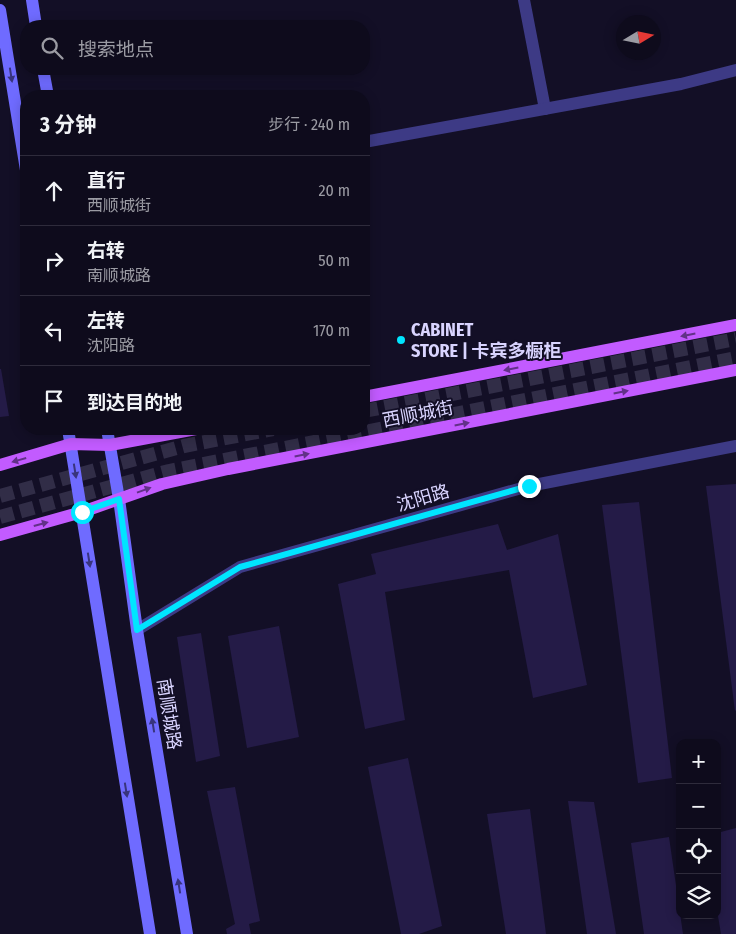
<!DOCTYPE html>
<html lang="zh">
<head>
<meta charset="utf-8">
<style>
  :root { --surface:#0e0b1c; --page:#1c1929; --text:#f1f3f6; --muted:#9b9ba3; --line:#2e2b3b }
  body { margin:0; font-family:"Fira Sans Condensed","Noto Sans SC",sans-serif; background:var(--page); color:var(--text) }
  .controls { position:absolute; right:15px; bottom:15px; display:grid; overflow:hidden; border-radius:10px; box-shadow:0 2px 12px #0003 }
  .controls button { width:45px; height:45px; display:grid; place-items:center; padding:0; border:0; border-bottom:1px solid var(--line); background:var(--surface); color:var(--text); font:25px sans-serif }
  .compass { position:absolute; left:616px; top:15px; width:45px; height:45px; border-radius:50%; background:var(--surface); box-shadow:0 2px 12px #0003; rotate:80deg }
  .stop { position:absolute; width:15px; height:15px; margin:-11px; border:4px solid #00e5ff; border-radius:50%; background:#fff }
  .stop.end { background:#00e5ff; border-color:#fff; box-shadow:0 1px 5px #0008 }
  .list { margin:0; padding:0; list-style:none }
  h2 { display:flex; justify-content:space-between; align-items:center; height:65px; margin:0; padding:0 20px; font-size:21px }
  h2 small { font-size:16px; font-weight:400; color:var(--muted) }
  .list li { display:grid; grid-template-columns:32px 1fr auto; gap:15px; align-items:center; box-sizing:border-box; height:70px; padding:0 20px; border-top:1px solid var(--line) }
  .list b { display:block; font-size:19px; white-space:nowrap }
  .list p { margin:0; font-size:16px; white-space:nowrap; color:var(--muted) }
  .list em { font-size:16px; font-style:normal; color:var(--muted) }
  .icon { flex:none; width:28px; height:28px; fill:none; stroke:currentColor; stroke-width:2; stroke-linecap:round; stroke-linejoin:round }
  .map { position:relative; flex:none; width:736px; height:934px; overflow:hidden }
  .search { position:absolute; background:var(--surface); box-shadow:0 2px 12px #0003; left:20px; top:20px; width:350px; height:55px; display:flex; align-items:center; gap:12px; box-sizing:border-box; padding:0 18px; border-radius:20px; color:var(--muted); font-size:19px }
  .panel { position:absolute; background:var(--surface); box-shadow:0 2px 12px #0003; left:20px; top:90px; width:350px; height:345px; border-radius:20px }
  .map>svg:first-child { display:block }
  .building { fill:#241b47 }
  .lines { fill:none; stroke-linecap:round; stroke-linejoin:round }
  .trunk-tunnel { stroke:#312d47; stroke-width:14; stroke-dasharray:14 7; stroke-linecap:butt }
  .minor { stroke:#3d3a85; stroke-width:12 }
  .secondary { stroke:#6f6bff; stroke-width:12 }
  .primary { stroke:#c25bff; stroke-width:12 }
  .oneway { fill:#38347d }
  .oneway2 { fill:#623188 }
  .route { stroke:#00e5ff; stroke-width:6 }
  .poi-dot { fill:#00e5ff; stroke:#130f26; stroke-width:2 }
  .labels { text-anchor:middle; stroke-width:4; stroke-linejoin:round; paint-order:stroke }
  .poi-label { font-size:18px; font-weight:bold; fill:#d9d4ff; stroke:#130f26; text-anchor:start }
  .street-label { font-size:18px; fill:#d9d4ff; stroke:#130f26 }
</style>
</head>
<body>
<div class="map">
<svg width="736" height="934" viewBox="0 0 736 934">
  <rect width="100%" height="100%" fill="#130f26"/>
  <g class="building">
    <polygon points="0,369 1,369 9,416 0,417"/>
    <polygon points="736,484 736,710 735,711 706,486"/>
    <polygon points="639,502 672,778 638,783 602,505"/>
    <polygon points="498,524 507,550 558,534 587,685 533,698 509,570 385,592 405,720 365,729 338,584 376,574 371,554"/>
    <polygon points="279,626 299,737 247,748 228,636"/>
    <polygon points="201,633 220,756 196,762 177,637"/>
    <polygon points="408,758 442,926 419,934 401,934 368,767"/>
    <polygon points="235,787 260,921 249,924 251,934 227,934 226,929 235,924 207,791"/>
    <polygon points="568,801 594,802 616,934 587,934"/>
    <polygon points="530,809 546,934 506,934 487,814"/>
    <polygon points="736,828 736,934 721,934 717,910 717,833"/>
    <polygon points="669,837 683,934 644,934 631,843"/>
  </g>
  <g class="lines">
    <g class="trunk-tunnel">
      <polyline points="364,411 736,339"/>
      <polyline points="0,496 184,446 273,429"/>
      <polyline points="0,517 169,471 736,358"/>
    </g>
    <g class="minor">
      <polyline points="524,0 545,109"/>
      <polyline points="364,142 681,84 736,70"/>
      <polyline points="137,630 240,567 529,486 736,446"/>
    </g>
    <g class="secondary">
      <polyline points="32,0 36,26"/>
      <polyline points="0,10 26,170"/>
      <polyline points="43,69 48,96"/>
      <polyline points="68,429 150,934"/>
      <polyline points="107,429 119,499 137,630 187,934"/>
    </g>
    <g class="primary">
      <polyline points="364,397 736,325"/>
      <polyline points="0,465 71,444 110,445 196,429"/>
      <polyline points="0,535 82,512 162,484 228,469 736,370"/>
    </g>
  </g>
  <defs><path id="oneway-solid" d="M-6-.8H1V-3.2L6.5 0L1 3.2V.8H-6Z" transform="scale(1.25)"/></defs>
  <g class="oneway">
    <use href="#oneway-solid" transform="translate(11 75) rotate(81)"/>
    <use href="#oneway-solid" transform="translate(75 471) rotate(81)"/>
    <use href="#oneway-solid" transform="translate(89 560) rotate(81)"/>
    <use href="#oneway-solid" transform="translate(153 725) rotate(-99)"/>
    <use href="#oneway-solid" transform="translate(126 790) rotate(81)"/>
    <use href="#oneway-solid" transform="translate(179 886) rotate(-99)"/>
  </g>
  <g class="oneway2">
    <use href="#oneway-solid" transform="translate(688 335) rotate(169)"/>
    <use href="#oneway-solid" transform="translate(511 369) rotate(169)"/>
    <use href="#oneway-solid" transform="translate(621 392) rotate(-11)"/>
    <use href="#oneway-solid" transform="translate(462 424) rotate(-11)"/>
    <use href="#oneway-solid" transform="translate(302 455) rotate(-11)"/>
    <use href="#oneway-solid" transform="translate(19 460) rotate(164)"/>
    <use href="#oneway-solid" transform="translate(144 490) rotate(-20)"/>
    <use href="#oneway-solid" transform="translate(41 524) rotate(-15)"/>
  </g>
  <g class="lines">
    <polyline class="route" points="82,512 119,499 137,630 240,567 529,486"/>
  </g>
  <circle class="poi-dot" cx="401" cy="340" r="5"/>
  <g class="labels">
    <g class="poi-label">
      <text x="411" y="336">CABINET<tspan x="411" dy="21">STORE | 卡宾多橱柜</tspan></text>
    </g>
    <g class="street-label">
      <text transform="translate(418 414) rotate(-11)" y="6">西顺城街</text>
      <text transform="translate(423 498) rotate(-16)" y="6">沈阳路</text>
      <text transform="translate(169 714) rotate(81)" y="6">南顺城路</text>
    </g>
  </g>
</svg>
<div class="controls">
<button>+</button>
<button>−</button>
<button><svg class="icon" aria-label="locate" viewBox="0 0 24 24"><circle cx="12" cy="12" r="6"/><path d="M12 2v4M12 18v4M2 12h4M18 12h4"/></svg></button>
<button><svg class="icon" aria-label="layers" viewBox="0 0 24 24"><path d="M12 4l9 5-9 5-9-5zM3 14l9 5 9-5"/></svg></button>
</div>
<svg class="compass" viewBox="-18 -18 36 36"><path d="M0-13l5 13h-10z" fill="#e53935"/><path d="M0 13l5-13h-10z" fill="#9b9ba3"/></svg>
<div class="stop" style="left:82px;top:512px"></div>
<div class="stop end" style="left:529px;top:486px"></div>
<div class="search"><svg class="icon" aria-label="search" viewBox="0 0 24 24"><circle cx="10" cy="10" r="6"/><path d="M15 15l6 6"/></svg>搜索地点</div>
<section class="panel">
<h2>3 分钟<small>步行 · 240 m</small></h2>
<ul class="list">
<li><svg class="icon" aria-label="ahead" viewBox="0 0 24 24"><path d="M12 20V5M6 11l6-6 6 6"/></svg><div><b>直行</b><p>西顺城街</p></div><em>20 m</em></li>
<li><svg class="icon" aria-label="right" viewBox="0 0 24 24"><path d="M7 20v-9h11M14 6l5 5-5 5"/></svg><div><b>右转</b><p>南顺城路</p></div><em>50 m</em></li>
<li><svg class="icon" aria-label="left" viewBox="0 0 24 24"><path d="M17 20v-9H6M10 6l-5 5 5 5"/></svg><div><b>左转</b><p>沈阳路</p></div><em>170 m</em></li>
<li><svg class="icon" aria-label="arrive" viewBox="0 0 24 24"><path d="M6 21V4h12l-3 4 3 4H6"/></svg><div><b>到达目的地</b></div></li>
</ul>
</section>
</div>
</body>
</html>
